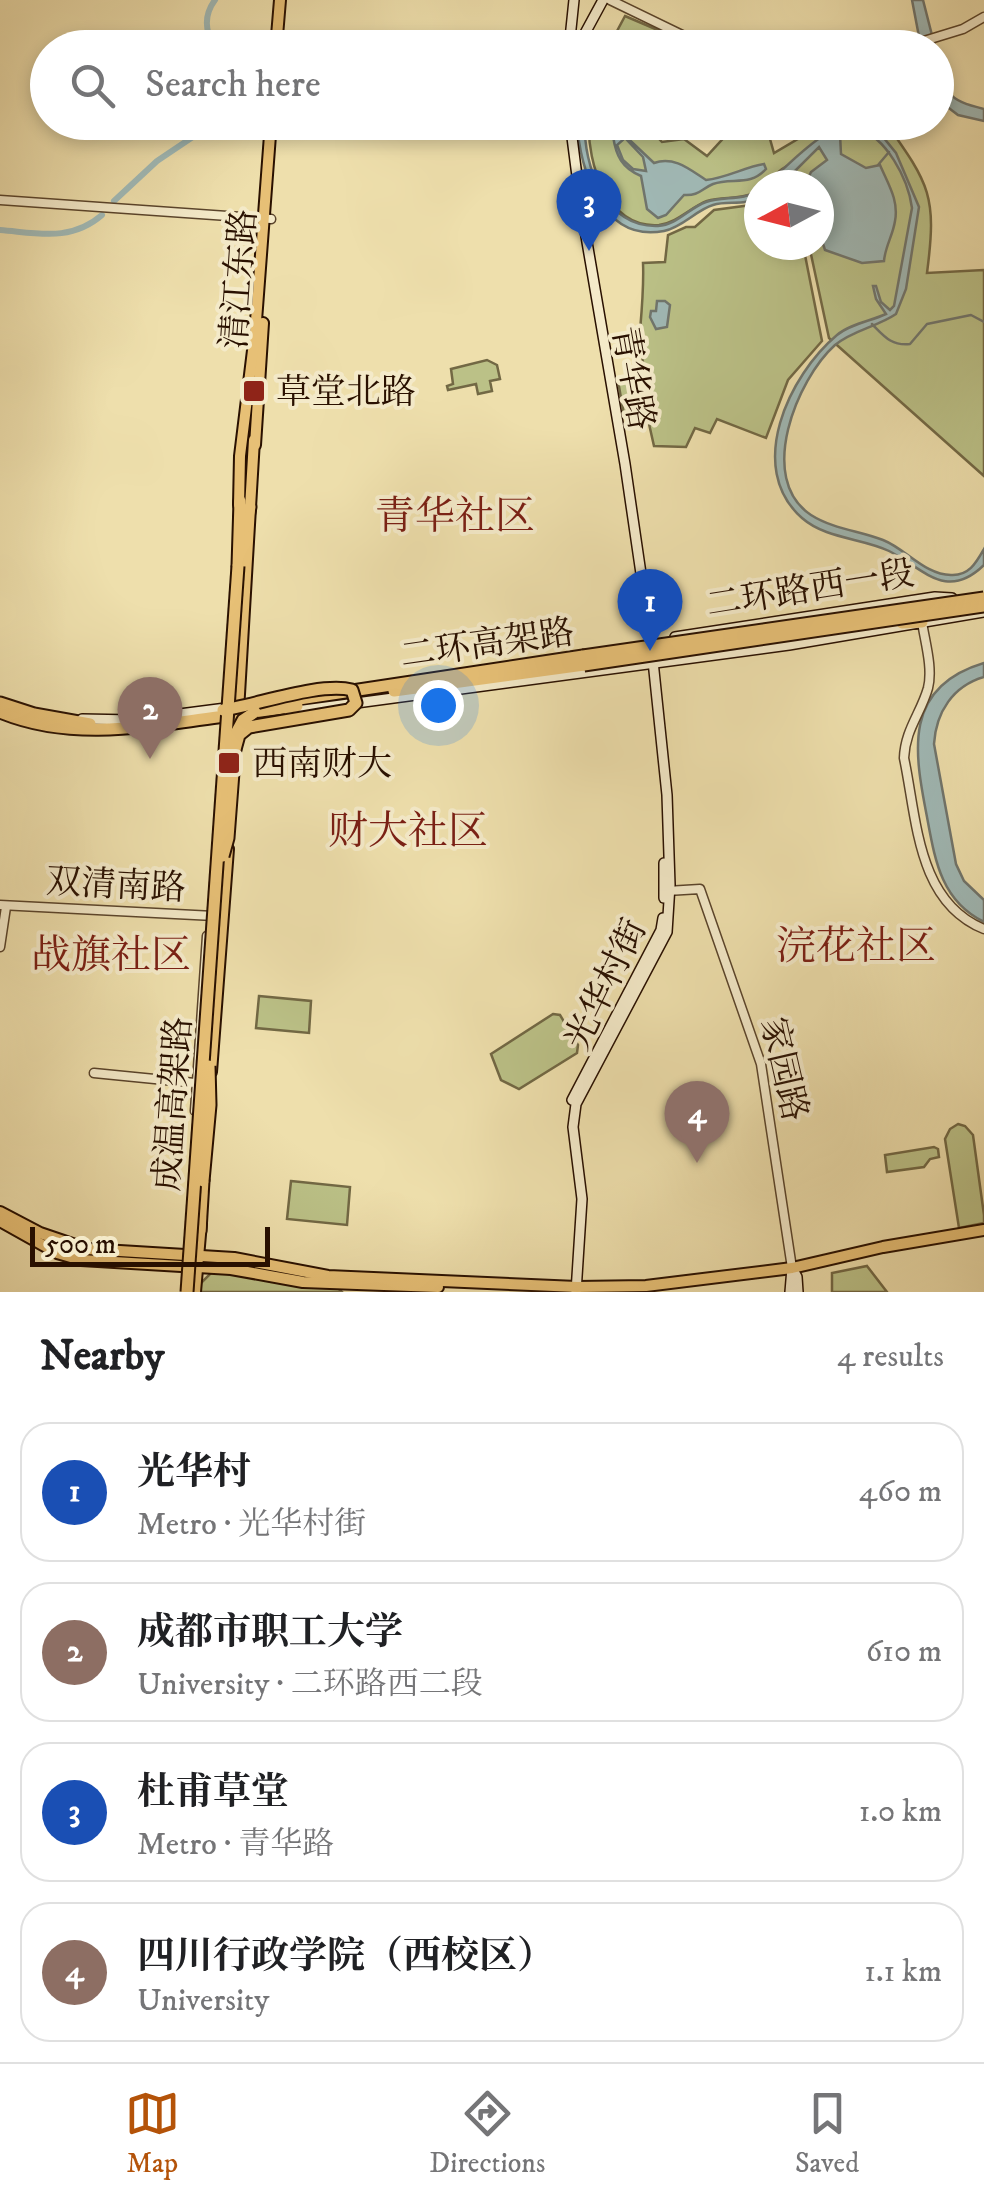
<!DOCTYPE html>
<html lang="en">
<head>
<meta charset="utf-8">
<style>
  :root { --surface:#fff; --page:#f2f2f2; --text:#202124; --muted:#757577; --line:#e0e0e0; --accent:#b45309 }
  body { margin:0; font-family:"IM FELL DW Pica","Noto Serif SC",serif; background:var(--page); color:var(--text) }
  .compass { position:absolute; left:744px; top:170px; width:90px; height:90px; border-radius:50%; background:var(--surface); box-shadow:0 5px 15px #0003; rotate:263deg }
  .scale { position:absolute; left:30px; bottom:25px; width:240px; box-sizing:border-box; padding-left:10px; border:5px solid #291000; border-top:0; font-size:28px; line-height:35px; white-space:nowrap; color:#291000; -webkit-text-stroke:8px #f4eac9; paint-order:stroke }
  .you { position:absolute; left:438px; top:705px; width:35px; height:35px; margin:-25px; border:8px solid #fff; border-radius:50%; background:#1a73e8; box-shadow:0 0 0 15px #1a73e833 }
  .badge { display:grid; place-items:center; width:65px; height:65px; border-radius:50%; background:var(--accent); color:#fff; font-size:32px; font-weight:700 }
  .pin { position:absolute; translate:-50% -82px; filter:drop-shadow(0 2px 5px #0008) }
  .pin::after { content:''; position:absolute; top:52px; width:35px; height:30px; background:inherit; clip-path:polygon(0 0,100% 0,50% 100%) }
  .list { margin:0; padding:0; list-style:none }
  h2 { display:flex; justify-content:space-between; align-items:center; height:130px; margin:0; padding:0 40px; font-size:42px }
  h2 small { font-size:32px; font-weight:400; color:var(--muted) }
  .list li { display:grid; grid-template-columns:65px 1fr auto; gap:30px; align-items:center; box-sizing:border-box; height:140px; margin:0 20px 20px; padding:0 20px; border:2px solid var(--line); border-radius:30px }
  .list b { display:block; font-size:38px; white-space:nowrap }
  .list p { margin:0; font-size:32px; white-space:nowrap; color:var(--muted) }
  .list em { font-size:32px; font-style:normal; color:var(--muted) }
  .icon { flex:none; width:55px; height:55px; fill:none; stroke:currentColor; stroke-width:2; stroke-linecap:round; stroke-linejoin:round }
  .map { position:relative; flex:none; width:984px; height:1292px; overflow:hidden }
  .search { position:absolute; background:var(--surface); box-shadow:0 5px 15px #0003; left:30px; right:30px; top:30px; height:110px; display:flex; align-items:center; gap:25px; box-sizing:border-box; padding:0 35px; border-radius:55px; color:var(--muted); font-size:38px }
  .sheet { height:770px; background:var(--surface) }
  nav { display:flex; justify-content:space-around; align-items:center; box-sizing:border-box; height:140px; border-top:2px solid var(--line); background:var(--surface); font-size:28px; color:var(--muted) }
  nav a { display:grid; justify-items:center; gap:5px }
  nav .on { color:var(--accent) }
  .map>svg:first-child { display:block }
  .green { fill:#bbc187; stroke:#726844; stroke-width:2.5 }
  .water { fill:#a0b9b6; stroke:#70756d; stroke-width:2.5; fill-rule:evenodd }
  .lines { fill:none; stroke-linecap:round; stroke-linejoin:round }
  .stream { stroke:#70756d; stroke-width:2.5 }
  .river { stroke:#a0b9b6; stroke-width:6 }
  .primary-tunnel { stroke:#d0c092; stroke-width:10; stroke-dasharray:10 5; stroke-linecap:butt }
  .tertiary-casing { stroke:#5a442b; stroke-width:11 }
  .secondary-casing { stroke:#291000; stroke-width:12 }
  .primary-casing { stroke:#291000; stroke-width:14 }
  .trunk-casing { stroke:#291000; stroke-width:15 }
  .tertiary { stroke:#f4eac9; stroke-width:8 }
  .secondary { stroke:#f4eac9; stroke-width:9 }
  .primary { stroke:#e7c076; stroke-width:10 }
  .trunk { stroke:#e7c076; stroke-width:11 }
  .trunk-bridge-casing { stroke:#291000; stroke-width:15; stroke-linecap:butt }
  .trunk-bridge { stroke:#e7c076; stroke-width:11 }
  .poi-dot { fill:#8f2418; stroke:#f4eac9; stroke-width:4 }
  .labels { text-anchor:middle; stroke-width:8; stroke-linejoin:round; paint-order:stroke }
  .street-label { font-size:35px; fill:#291000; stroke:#f4eac9 }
  .poi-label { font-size:35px; fill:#291000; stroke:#f4eac9; text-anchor:start }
  .quarter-label { font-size:40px; fill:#7a1f14; stroke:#f4eac9 }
</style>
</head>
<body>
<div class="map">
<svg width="984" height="1292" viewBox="0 0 984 1292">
  <rect width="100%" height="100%" fill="#eedfac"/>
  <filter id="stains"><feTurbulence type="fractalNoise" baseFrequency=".002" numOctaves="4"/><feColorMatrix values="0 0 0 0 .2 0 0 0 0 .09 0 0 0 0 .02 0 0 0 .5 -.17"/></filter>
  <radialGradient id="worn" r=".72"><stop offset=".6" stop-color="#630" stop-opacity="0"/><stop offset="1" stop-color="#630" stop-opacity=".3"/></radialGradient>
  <g class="green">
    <polygon points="625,16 700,48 608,48"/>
    <path d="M589,123H644L662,142L684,139L707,156L731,130L749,134L768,132L774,153L825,123H886C930,185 937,196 927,273L984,270V476L829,338L809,245H819V185H795L787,166C772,174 765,187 753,193C739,200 722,196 707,201C691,207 677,223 659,225C607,229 587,162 589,123Z"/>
    <path d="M649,123H696C682,143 661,144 649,123Z"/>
    <path d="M759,204V245H803L822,341L788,380L766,438L717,419L710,433L695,428L686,447L654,446L647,415H624L618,381H644C645,364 639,346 640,331C642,308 644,286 643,263L665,262L668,235L686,227H695L714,210Z"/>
    <polygon points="487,360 497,365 500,379 490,381 492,391 478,394 476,384 448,390 447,386 453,384 451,369"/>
    <polygon points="259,996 311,1001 309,1033 256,1028"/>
    <polygon points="553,1014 560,1015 578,1045 577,1053 519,1089 501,1080 491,1054"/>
    <polygon points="958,1124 965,1126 973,1135 984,1215 984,1223 959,1228 945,1139 950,1129"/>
    <polygon points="934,1147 938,1149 939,1157 930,1159 924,1167 887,1172 885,1155"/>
    <polygon points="291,1181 350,1187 347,1225 287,1219"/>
    <polygon points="867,1266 887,1292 832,1292 832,1273"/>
    <polygon points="212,1272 338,1288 342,1292 200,1292 200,1284"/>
  </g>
  <g class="water">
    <polygon points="912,0 923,0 935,47 921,47"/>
    <path d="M937,56C945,93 946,100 984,109V121L958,115L937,99Z"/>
    <path d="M863,122L883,137L896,153L919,207L906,289L896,314C877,327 853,330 835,345C797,379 756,479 811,515C833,529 860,531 883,540C906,549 925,575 951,575C969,576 976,563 984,549V565C946,602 923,568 889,551C862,538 826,539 802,518C745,468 789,375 837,335C850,324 871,321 886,314L876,299L873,286H876L881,302L890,310L894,306L912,208C908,178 886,137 857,128L840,134L841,154L866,168L880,165C888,184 899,200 895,221C893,235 885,247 884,261L862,263L825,250L819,232V185H805L811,172L827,160L819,147L791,175L766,185C793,161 825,123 863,122Z"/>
    <path d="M577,123H585C583,165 605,228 658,226C677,225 689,208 706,202C724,196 742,201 759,191V196C745,207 729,200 713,205C696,210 683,227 664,231C602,243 580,170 577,123Z"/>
    <path d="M619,130L654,163C674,156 689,169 706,180C726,178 745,167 764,164L766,169C750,187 732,177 713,184C701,189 699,196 684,195L666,215L658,218L647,209L641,176C622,168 616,156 613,136ZM625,138L643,157L646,171L633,169L623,160L617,145Z"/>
    <polygon points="657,301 665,301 670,305 667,327 656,329 650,317 651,311 656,311"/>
    <path d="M984,663V677C953,686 936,712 934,744L956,864L964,881L984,900V922C941,901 935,860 927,817C914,751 903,687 984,663Z"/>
  </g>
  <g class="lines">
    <g class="stream">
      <polyline points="878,165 889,152"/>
      <path d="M872,324C884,336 891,346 910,344L927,324L971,315L984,322"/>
    </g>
    <g class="river">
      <path d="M213,48C206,30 203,16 215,0"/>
      <polyline points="114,201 157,161 215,122"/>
      <path d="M0,230C38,233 71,242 102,215"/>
    </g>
    <polyline class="primary-tunnel" points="148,1259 172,1261"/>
    <defs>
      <g id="tertiary">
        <polyline points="610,0 709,48"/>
        <polyline points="901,48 963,29 984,17"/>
        <polyline points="0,200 271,219"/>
        <path d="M922,622C925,642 933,668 928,688C921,713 905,730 904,758C917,819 917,902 984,929"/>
        <polyline points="667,891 700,889 761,1064 792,1268"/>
        <polyline points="0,905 214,916"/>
        <polyline points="0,947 6,907"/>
        <polyline points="94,1073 195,1083"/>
        <polyline points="195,1111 207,936"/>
      </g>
      <g id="secondary">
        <polyline points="569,48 574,0"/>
        <polyline points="577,48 603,0"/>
        <polyline points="570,122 581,207 625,464 651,642 667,795 670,885 667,932 576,1104 573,1127 582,1199 576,1292"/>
        <polyline points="675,637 935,597 952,598"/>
        <polyline points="289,712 789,645 984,612"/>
        <polyline points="82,719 133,720 226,708"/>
        <polyline points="664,863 664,898"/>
        <polyline points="572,1100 661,930 663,918"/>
        <polyline points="792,1268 797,1277 798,1292"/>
        <polyline points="790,1292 792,1268"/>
      </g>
      <g id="primary">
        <polyline points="276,48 280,0"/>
        <polyline points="255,445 263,323"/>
        <polyline points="239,505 240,456 255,334 271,122"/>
        <polyline points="237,728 254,440"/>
        <polyline points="211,1072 228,849"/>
        <polyline points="0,1212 40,1233 87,1249 234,1258 328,1276 577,1287 646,1286 792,1268 883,1247 984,1230"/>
        <polyline points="0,1221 57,1253 81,1260 231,1269 303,1282 438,1287"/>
        <polyline points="195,1292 201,1223"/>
      </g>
      <g id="trunk">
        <polyline points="246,527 250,507"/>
        <polyline points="238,566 240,501"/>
        <polyline points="902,623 922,622"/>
        <polyline points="394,691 584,665"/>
        <polyline points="286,701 583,656"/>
        <polyline points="0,703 34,714 90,724"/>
        <path d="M0,712C72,742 149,726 224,716"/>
        <polyline points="246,713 297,706"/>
        <polyline points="200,1231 203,1181"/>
      </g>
    </defs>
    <use href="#tertiary" class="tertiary-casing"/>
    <use href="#secondary" class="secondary-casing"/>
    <use href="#primary" class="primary-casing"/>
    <use href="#trunk" class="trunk-casing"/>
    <use href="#tertiary" class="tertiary"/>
    <use href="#secondary" class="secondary"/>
    <use href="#primary" class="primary"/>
    <use href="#trunk" class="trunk"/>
    <defs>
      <g id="trunk-bridge">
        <polyline points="583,656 984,598"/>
        <polyline points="584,665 984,606"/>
        <path d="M223,710C257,705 320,682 352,690L356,703L349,710L249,727L239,735L234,753"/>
        <polyline points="223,856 228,838 236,733 243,720 255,712"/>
        <polyline points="203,1181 210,1105 209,1066"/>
        <polyline points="187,1292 238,566"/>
      </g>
    </defs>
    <use href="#trunk-bridge" class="trunk-bridge-casing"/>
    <use href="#trunk-bridge" class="trunk-bridge"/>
  </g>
  <g class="poi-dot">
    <rect x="242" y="379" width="24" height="24" rx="5"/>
    <rect x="217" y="751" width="24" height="24" rx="5"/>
  </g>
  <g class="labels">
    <g class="street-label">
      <text transform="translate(238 279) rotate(-86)" y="12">清江东路</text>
      <text transform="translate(634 378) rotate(80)" y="12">青华路</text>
      <text transform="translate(810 588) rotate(-9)" y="12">二环路西一段</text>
      <text transform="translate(487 643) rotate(-8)" y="12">二环高架路</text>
      <text transform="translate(116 884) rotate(3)" y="12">双清南路</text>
      <text transform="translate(605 984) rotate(-64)" y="12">光华村街</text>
      <text transform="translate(785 1069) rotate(77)" y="12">家园路</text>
      <text transform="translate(172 1104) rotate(-86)" y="12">成温高架路</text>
    </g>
    <g class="poi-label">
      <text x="276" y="403">草堂北路</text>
      <text x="252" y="775">西南财大</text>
    </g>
    <g class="quarter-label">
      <text x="455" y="529">青华社区</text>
      <text x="408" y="844">财大社区</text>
      <text x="856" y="959">浣花社区</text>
      <text x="111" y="968">战旗社区</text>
    </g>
  </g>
  <rect width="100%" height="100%" filter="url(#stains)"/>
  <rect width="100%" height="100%" fill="url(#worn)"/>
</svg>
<svg class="compass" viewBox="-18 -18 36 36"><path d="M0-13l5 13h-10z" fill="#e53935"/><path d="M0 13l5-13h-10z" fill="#757577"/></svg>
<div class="scale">500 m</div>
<div class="you"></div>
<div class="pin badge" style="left:650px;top:651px;background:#1a4fb4">1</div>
<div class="pin badge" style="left:150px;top:759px;background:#8d6e63">2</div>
<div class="pin badge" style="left:589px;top:251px;background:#1a4fb4">3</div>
<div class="pin badge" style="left:697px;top:1163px;background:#8d6e63">4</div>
<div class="search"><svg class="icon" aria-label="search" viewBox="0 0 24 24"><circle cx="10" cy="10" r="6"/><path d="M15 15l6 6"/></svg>Search here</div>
</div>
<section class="sheet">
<h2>Nearby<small>4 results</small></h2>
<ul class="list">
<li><span class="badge" style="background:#1a4fb4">1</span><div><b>光华村</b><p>Metro · 光华村街</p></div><em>460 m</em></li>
<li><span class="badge" style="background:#8d6e63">2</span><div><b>成都市职工大学</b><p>University · 二环路西二段</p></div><em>610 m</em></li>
<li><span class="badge" style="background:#1a4fb4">3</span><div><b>杜甫草堂</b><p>Metro · 青华路</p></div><em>1.0 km</em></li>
<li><span class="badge" style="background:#8d6e63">4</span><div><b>四川行政学院（西校区）</b><p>University</p></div><em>1.1 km</em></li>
</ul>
</section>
<nav>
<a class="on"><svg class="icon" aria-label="map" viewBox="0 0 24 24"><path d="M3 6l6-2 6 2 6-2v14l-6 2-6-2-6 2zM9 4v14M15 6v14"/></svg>Map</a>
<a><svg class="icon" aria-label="directions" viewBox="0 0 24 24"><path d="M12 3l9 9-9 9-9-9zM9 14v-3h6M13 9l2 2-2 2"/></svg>Directions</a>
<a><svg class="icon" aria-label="saved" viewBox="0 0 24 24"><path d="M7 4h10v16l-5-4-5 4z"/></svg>Saved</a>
</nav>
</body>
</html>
